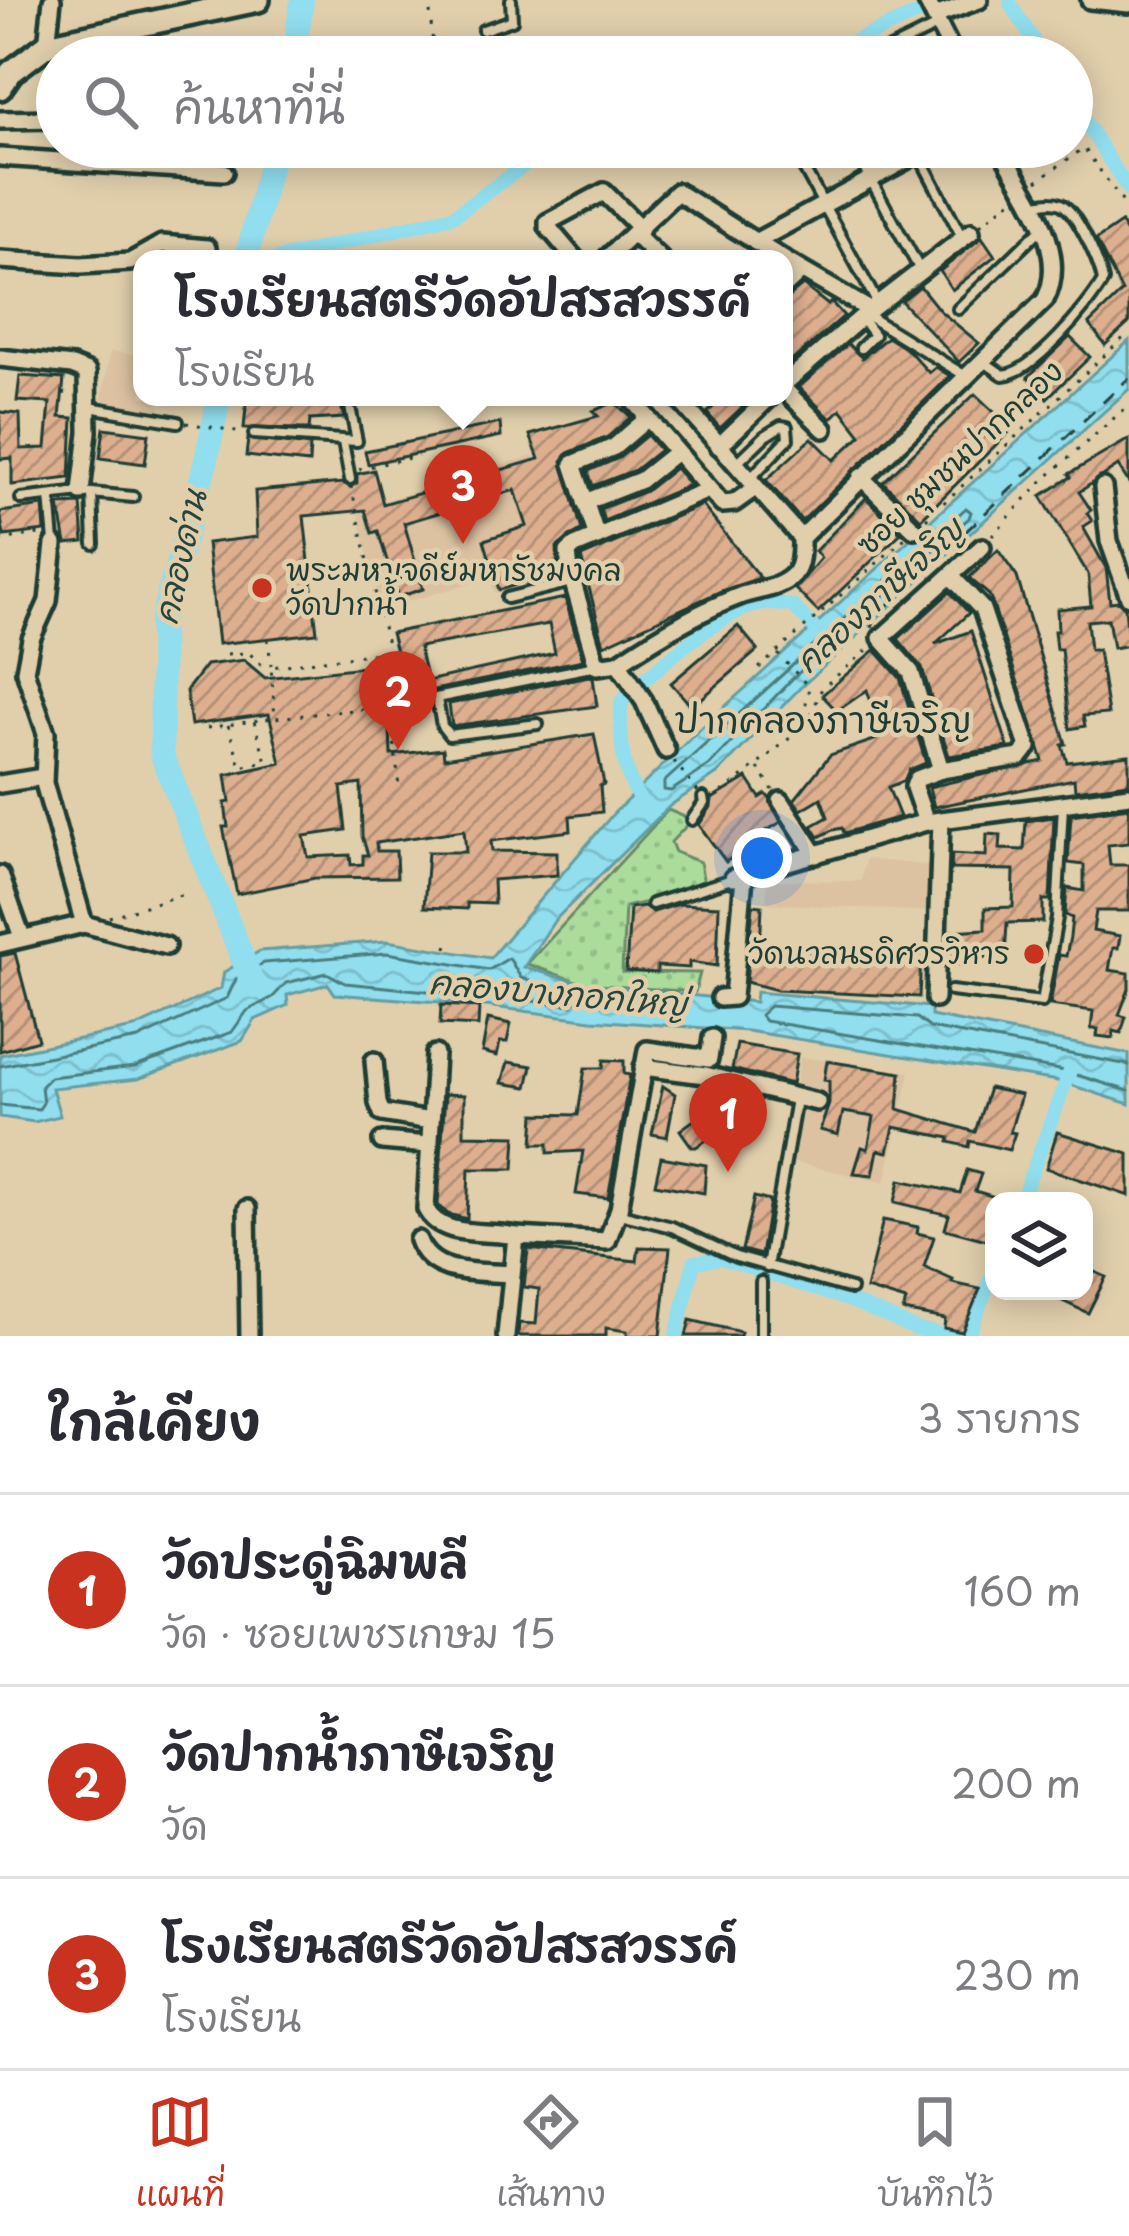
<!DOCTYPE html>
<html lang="th">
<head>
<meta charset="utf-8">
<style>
  :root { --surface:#fff; --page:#f7f7f7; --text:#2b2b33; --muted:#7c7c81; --line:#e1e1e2; --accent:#c8321e }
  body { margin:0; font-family:"Playpen Sans","Playpen Sans Thai",sans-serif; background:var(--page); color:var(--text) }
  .controls { position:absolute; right:36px; bottom:36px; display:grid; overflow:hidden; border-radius:24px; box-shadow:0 6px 30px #0003 }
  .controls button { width:108px; height:108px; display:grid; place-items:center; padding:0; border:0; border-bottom:3px solid var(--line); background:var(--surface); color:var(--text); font:60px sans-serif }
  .you { position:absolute; left:762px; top:858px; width:42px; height:42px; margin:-30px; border:9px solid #fff; border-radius:50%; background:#1a73e8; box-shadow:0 0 0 18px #1a73e833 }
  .badge { display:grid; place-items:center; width:78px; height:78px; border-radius:50%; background:var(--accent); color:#fff; font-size:39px; font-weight:700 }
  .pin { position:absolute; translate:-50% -99px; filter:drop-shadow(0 3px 6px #0008) }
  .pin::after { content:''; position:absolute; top:63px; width:42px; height:36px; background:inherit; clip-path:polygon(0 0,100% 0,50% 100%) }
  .popup { position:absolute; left:133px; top:250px; width:660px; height:156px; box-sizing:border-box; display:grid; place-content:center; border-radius:24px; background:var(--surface); filter:drop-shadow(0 3px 9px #0005); font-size:39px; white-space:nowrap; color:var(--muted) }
  .popup b { font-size:45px; color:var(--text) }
  .popup::after { content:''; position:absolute; left:50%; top:100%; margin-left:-24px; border:24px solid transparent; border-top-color:var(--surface) }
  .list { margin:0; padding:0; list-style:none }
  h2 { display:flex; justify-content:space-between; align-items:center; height:156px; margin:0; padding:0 48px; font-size:51px }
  h2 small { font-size:39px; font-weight:400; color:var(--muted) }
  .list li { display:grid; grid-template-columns:78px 1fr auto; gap:36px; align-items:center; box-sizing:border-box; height:192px; padding:0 48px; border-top:3px solid var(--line) }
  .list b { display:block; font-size:45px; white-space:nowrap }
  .list p { margin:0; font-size:39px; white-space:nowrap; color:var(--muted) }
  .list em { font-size:39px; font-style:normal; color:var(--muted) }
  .icon { flex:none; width:66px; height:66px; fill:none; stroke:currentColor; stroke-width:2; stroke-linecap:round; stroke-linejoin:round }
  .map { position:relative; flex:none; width:1129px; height:1336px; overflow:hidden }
  .search { position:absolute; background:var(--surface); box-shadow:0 6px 30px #0003; left:36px; right:36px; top:36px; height:132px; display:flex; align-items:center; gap:30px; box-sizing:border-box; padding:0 42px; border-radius:66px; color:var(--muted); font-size:45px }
  .sheet { height:732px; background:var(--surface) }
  nav { display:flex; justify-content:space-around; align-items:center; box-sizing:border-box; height:168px; border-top:3px solid var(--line); background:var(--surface); font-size:33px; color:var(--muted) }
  nav a { display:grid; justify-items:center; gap:6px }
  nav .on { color:var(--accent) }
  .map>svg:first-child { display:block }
  .built { fill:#dcc2a1 }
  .grass { fill:url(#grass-dots); stroke:#658c68; stroke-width:3 }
  .water { fill:url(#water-waves); stroke:#639ea4; stroke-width:3 }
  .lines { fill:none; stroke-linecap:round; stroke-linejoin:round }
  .shore { stroke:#4c7d7e; stroke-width:3 }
  .canal { stroke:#90deee; stroke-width:14 }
  .river { stroke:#90deee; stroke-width:24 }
  .ferry { stroke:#25453d; stroke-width:3; stroke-dasharray:15 12; stroke-linecap:butt }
  .building { fill:url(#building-hatch); stroke:#1f3d34; stroke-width:3; fill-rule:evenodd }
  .service-casing { stroke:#1f3d34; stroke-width:16 }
  .minor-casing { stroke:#1f3d34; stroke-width:24 }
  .secondary-casing { stroke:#1f3d34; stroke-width:30 }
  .path { stroke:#1f3d34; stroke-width:3; stroke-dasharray:3 9; stroke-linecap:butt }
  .service { stroke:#e1cfac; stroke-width:8 }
  .minor { stroke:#e1cfac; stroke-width:15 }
  .secondary { stroke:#e1cfac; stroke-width:21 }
  .poi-dot { fill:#c8321e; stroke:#e1cfac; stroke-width:4.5 }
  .labels { text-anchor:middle; stroke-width:9; stroke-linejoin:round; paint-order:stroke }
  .street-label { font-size:30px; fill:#1f3d34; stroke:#e1cfac }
  .poi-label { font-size:30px; fill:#1f3d34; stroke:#e1cfac; text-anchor:start }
  .water-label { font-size:33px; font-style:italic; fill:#25453d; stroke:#e1cfac }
  .quarter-label { font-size:36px; fill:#1f3d34; stroke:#e1cfac }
</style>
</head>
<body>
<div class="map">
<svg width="1129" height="1336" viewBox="0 0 1129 1336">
  <defs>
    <pattern id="grass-dots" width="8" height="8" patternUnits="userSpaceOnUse" patternTransform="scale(3)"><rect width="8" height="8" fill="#abdc9c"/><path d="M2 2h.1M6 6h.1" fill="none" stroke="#93be87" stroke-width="1.8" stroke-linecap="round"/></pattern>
    <pattern id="water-waves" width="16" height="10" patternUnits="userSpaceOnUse" patternTransform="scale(3)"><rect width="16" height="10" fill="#90deee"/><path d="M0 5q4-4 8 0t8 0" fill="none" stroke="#7cbfcd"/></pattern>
    <pattern id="building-hatch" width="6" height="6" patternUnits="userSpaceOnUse" patternTransform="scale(3)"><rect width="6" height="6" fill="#deaf8f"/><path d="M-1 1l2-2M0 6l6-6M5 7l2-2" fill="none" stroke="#b39076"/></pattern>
  </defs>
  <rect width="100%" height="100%" fill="#e1cfac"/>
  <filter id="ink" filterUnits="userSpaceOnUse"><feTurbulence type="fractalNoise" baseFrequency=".00833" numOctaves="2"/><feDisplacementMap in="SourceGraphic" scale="24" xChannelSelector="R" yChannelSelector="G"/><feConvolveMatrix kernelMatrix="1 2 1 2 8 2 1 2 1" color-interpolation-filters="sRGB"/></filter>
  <g filter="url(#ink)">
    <g class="built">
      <polygon points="110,351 142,356 142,397 162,397 159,414 101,404"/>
      <polygon points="534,455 567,571 495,594 490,578 381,609 357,509"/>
      <polygon points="865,859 936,866 929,912 766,903 767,880 861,881"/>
      <polygon points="800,1057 910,1072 885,1183 784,1160"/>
    </g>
    <polygon class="grass" points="668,810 692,820 671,842 675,852 700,862 705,889 625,907 622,972 700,973 695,992 584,984 527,964"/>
    <polygon class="water" points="1129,341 1129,389 799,689 717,774 671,805 555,920 524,967 584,984 755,1002 756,992 931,1007 931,1016 1129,1054 1129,1104 1058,1081 747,1031 592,1020 478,1005 335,994 328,984 287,995 288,1005 255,1020 242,1041 138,1079 52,1088 60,1116 34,1122 0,1117 0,1055 134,1028 221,988 224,972 260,951 387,941 490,958 613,814 699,730"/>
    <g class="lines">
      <g class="shore">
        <polygon points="966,508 971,512 969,518 791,680 710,765 671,791 664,790 664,782"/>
        <polyline points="1129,1065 930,1028 917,1018 770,1006 760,1015 765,1021 1060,1070 1129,1091"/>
        <polyline points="0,1066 138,1039 227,998 236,979 264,963 387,953 489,970 509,958 521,978 574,994 578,999 572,1005 345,983 327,973 286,983 273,997 247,1011 232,1032 135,1067 50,1077 41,1086 43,1103 39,1109 0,1105"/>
      </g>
      <g class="canal">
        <polyline points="1010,3 1044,57"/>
        <polyline points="818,57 949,0"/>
        <polyline points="1072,101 1129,191"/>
        <polyline points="276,259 453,216 542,153 567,147"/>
        <path d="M644,807C621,772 620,743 621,702C650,673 723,608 763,604C772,603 784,605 793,606L825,639"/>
        <polyline points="1021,1201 1070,1071"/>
        <polyline points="676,1336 694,1262 722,1258 851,1301 916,1329 952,1336"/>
        <polyline points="968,1336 994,1270"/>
      </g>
      <g class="river">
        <polyline points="294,57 302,0"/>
        <polyline points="246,259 275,147"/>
        <polyline points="219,397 206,462 161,622 162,755 254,987"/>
      </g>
      <polyline class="ferry" points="872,628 876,616 1129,378"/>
    </g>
    <g class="building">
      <polygon points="1121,223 1129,236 1129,323 1105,345 1089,324 1122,292 1096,240"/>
      <polygon points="982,237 995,256 952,290 940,271"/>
      <polygon points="803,285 828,305 831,302 844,316 784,368 784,300"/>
      <polygon points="920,286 940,311 979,343 959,362 901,301"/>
      <polygon points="887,337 909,351 929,373 936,367 950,376 802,521 766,480 812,438 834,460 861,435 841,409 831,419 799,387 848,344 862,358"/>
      <polygon points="1070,337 1090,357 1047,398 1028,377"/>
      <polygon points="20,376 64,379 60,417 73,418 70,478 12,485 12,458 0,459 0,412 20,414 21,449 46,448 50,403 17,401"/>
      <polygon points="975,394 1012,429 921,519 883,482"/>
      <polygon points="247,397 321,397 320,407 341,406 344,418 310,420 309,429 244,428"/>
      <polygon points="724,397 753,397 720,428 707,413"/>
      <polygon points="614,402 631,417 608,437 568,453 562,461 582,530 557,547 558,573 499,590 484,540 527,526 515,490 404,523 423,589 398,597 378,531 372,533 365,510 304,516 317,633 218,644 207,543 257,537 255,491 343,483 350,487 357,483 357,474 374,470 383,504 539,459 530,435 598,416 593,411"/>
      <polygon points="500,423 501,436 368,464 365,451"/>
      <polygon points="104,428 149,434 145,464 100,458"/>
      <polygon points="647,435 660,450 635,470 593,486 588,471 619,458"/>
      <polygon points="248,439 310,446 309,463 246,456"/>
      <polygon points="1129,439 1129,483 1118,466 1079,492 1091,510 1087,513 1092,521 1083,527 1106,568 1110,602 1118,601 1125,608 1129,645 1113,648 1108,619 1087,621 1090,650 1098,650 1108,714 1083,716 1085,726 1070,729 1061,649 1056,649 1054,631 1058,631 1057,609 1091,606 1088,574 1041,496 1071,477 1069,474"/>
      <polygon points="675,468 690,485 604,521 600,509 646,491"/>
      <polygon points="866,498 901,533 818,612 795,589 821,558 815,551"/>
      <polygon points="81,504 84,542 66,544 59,505"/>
      <polygon points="702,505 760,578 721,591 604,645 581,557"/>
      <polygon points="43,506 45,531 4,536 0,512"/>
      <polygon points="998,550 1017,577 1066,744 1062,745 1067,762 1129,755 1129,783 1075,790 1074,779 934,807 929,787 1043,761 993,605 989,595 969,578"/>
      <polygon points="950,592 969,613 935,644 971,631 1008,747 949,756 922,668 898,639"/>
      <path d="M565,598L583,660L389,699L391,755L443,749L444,758L594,734L604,784L600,786L602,812L570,816L571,831L491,841L492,851L557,852V875L493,880L494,904L467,903V909L424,907L428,852H466L464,830L376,843L377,851H396L397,877L315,878L237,894L223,827H228L225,803L230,802L226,775L281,763L269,714L191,725L186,691L206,665L244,660L265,678L399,663L391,633ZM549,624L555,653L427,681L419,647ZM361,784L362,836L368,855H363V864L351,865L350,855L308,857L304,836L346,830L341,787Z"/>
      <polygon points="738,626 758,650 692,707 671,683"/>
      <polygon points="875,650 900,678 926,763 909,770 904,781 888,787 900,817 844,833 842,828 833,830 819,837 812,826 828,817 821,798 801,810 794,800 830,755 883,737 867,690 837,711 822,695"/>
      <polygon points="589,676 593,677 597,706 452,726 449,704"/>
      <polygon points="747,778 760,798 766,794 770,799 781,822 750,841 760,858 736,865 731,858 726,862 699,825 711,807 712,799"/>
      <polygon points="1129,807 1129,843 1108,845 1110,865 1129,865 1129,911 1096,911 1093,931 1120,936 1118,948 1113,948 1109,970 1129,973 1129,989 1119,1015 1126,1017 1121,1033 1114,1031 1113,1038 1097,1036 1098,1029 1091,1029 1093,1011 1050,1005 1059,955 1066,956 1070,937 1072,918 1065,915 1067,888 1084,891 1084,865 1068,863 1071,815"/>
      <polygon points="1054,817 1050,900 1043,900 1043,922 1007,923 1005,957 971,958 971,964 950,965 951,931 985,929 985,908 1013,907 1014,870 951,869 952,854 986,856 987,834 1001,835 1000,849 1024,850 1026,821"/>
      <polygon points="679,904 719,906 717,966 689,962 689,968 657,966 657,973 626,971 630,908 644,906 653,912"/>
      <polygon points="753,905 762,906 760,949 921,958 919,997 777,990 746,982"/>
      <polygon points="15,953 38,1040 0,1051 0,956"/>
      <polygon points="441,1005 479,1007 478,1026 440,1024"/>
      <polygon points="488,1019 511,1024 507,1042 500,1042 497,1056 482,1052"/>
      <polygon points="737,1044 797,1054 792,1084 732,1069"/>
      <polygon points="604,1060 624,1061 624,1074 630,1075 608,1198 576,1194 583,1151 548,1153 548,1144 533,1144 535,1114 578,1115 585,1068 603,1068"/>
      <polygon points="827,1061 901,1073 898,1109 975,1132 989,1088 1021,1095 1010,1132 1015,1133 1009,1150 970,1141 969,1147 949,1142 950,1138 894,1127 888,1152 878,1150 873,1175 854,1173 862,1147 868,1149 874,1117 843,1112 838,1135 820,1130 829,1104 829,1081 824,1080"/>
      <polygon points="508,1062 532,1066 527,1087 502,1083"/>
      <polygon points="663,1086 675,1094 667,1137 652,1134"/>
      <polygon points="445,1094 464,1095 464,1135 516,1136 514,1169 469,1169 467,1219 448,1214 438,1205"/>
      <polygon points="735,1095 744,1097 739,1151 725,1149"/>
      <polygon points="694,1120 703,1122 709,1130 708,1139 696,1147 692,1147 680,1130"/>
      <polygon points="1057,1132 1129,1154 1129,1196 1046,1168"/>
      <polygon points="661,1157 706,1165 704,1193 655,1184"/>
      <polygon points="967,1170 981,1174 975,1191 995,1197 988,1219 994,1221 994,1242 945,1229 949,1215 895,1202 900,1180 960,1193"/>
      <polygon points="754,1197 770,1201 761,1255 742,1250"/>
      <polygon points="883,1220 918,1227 917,1233 934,1237 924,1267 953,1280 952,1283 980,1289 962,1332 944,1328 945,1319 903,1311 906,1301 866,1289"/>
      <polygon points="639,1247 670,1248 660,1336 627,1336 627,1331 606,1328 606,1336 518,1336 519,1323 536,1324 539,1289 524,1287 528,1249 637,1261"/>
      <polygon points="1084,1267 1106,1277 1088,1313 1058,1299 1064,1291 1084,1291"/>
      <polygon points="690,1320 741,1332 740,1336 686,1336"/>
    </g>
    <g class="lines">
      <defs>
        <g id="service">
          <polyline points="483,30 512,20 511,0"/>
          <polyline points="86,37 92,57"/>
          <polyline points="874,57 937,26"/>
          <polyline points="792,147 878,304"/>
          <polyline points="853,147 920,270"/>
          <polyline points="919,155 962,237"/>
          <polyline points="958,309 1041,229"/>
          <polyline points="868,316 964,375"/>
          <polyline points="861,348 874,335 862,319"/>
          <path d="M983,361L1003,375C1033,373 1088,307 1103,281C1100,264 1077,212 1061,204C1052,200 1041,203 1032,205"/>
          <polyline points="89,407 178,422"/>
          <polyline points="254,434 357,441 348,397"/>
          <polyline points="343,442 350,479"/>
          <polyline points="736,464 765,436 781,426 787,427 788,439 749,480"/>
          <polyline points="92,493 94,544"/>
          <polyline points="50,496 54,542"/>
          <polyline points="21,499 81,492 133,497"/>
          <polyline points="507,598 571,582"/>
          <polyline points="437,699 442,726 449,735 538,724"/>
          <polyline points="401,705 596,666"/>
          <polyline points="692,820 704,803 703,798"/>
          <polyline points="652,904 732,879"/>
          <polyline points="951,991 1042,1002 1057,918 1063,805"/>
          <polyline points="620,1214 672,1227 736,1257 851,1289"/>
          <polyline points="767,1267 796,1099"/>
          <polyline points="761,1336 761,1282"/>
        </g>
        <g id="minor">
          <polyline points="926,0 955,57"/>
          <polyline points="1090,0 1129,4"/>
          <polyline points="935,16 979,0"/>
          <polyline points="47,45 52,0"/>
          <polyline points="0,120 57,119"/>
          <polyline points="0,157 224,172"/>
          <polyline points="635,235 660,259"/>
          <polyline points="755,242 930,147"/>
          <polyline points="575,259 548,227 548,222 604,192 641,229"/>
          <polyline points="606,259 677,192 783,259"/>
          <polyline points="0,260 81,265 130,262 162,244 207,248"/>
          <polyline points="784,260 870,310"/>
          <polyline points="784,287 801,271"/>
          <polyline points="0,358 72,366 87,372 88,432 81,492"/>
          <polyline points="784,384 870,310 971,232"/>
          <polyline points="784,389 824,429"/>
          <polyline points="630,397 722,504 734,503 755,488"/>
          <polyline points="719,446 770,397"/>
          <polyline points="861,477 914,529"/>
          <polyline points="1103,487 1109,541 1129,597"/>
          <polyline points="585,502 641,480 676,452"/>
          <polyline points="597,537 573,464 614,447 648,418"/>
          <path d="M801,538L1045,300C1071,250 1023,191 1000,147"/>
          <polyline points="54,544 48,601 31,639 25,671 46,733 44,783 84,924"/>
          <polyline points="618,663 597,666 570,572 568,552 575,546 708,490"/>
          <path d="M666,750L644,701L618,663C655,638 699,611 742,595C759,589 781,589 794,574C802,564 801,549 801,538L677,397"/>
          <polyline points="941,770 911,672 881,638 982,547"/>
          <polyline points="0,784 43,777"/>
          <polyline points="781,801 816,855"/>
          <polyline points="926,822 914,787 917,779 941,770 1020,757 1028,747 982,609 951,576"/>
          <polyline points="0,875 22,937"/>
          <polyline points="733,878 926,822 1129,795"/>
          <polyline points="0,944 84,924 166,946"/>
          <polyline points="720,998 733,997 744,877"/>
          <polyline points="935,999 941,820"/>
          <path d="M435,1054L426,1209C441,1239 488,1230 516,1236"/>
          <polyline points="374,1061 378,1103 382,1113 430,1121"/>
          <polyline points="643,1067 705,1075 817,1102"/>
          <polyline points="382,1141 428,1145"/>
          <polyline points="247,1209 249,1336"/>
          <path d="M418,1240C431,1277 478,1271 511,1274"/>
          <polyline points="506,1336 516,1236 607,1241 619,1209 647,1050 709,1059 712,1038"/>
        </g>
        <polyline id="secondary" points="0,88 11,72 47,45 258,0"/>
      </defs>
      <use href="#service" class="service-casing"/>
      <use href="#minor" class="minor-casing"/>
      <use href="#secondary" class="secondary-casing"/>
      <g class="path">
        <polyline points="429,0 434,57"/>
        <polyline points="1037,181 1084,148 1129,211"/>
        <polyline points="980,225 1014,198"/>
        <polyline points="63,393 75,395"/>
        <polyline points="186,423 242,432"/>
        <polyline points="359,469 418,456"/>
        <polyline points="351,486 389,653"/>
        <polyline points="926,519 1129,333"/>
        <polyline points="992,536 1038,485 1129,405"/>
        <polyline points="0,540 45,533"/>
        <polyline points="268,639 271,665"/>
        <polygon points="384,652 389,654 401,705 275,718 271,667"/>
        <polyline points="227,654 249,653 264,667 269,667"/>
        <polyline points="778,654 809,687 806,703 812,706"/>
        <polyline points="759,668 905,538"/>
        <polyline points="391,708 399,788"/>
        <polyline points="228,725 241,767 266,761 254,721"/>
        <polyline points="207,728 273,718"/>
        <polyline points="674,761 698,792"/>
        <polyline points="758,768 773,790"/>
        <polyline points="711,798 739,780 808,723 822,688 871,647"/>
        <polyline points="109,917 184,894"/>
        <polyline points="447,948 449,940"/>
      </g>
      <use href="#service" class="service"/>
      <use href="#minor" class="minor"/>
      <use href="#secondary" class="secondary"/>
    </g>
  </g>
  <g class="poi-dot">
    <circle cx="262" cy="588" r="12"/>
    <circle cx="1034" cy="954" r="12"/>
  </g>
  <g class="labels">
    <g class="street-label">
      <text transform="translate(960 458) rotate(-43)" y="10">ซอย ชุมชนปากคลอง</text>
    </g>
    <g class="poi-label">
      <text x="286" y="581">พระมหาเจดีย์มหารัชมงคล<tspan x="286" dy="34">วัดปากน้ำ</tspan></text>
      <text x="1010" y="964" text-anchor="end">วัดนวลนรดิศวรวิหาร</text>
    </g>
    <g class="water-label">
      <text transform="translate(180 557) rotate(-77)" y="12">คลองด่าน</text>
      <text transform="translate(879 595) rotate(-42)" y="12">คลองภาษีเจริญ</text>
      <text transform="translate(558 993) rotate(5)" y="12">คลองบางกอกใหญ่</text>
    </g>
    <g class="quarter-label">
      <text x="823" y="733">ปากคลองภาษีเจริญ</text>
    </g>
  </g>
</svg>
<div class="controls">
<button><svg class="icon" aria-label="layers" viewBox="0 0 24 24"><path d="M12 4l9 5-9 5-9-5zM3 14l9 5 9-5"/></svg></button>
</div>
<div class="you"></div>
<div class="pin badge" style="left:728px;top:1172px">1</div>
<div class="pin badge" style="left:398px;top:750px">2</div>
<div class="pin badge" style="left:463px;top:544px">3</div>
<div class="popup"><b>โรงเรียนสตรีวัดอัปสรสวรรค์</b>โรงเรียน</div>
<div class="search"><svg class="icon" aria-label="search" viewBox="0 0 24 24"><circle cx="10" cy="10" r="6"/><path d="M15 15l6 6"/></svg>ค้นหาที่นี่</div>
</div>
<section class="sheet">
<h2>ใกล้เคียง<small>3 รายการ</small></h2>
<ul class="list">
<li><span class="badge">1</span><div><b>วัดประดู่ฉิมพลี</b><p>วัด · ซอยเพชรเกษม 15</p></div><em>160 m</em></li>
<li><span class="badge">2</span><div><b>วัดปากน้ำภาษีเจริญ</b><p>วัด</p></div><em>200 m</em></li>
<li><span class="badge">3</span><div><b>โรงเรียนสตรีวัดอัปสรสวรรค์</b><p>โรงเรียน</p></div><em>230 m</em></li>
</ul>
</section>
<nav>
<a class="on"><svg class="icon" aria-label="map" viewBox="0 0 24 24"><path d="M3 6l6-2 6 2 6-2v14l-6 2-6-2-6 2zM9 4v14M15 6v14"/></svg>แผนที่</a>
<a><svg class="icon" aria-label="directions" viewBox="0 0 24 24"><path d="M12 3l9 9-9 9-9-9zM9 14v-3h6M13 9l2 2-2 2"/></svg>เส้นทาง</a>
<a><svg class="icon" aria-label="saved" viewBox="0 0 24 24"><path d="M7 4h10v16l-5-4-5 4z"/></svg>บันทึกไว้</a>
</nav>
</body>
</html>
